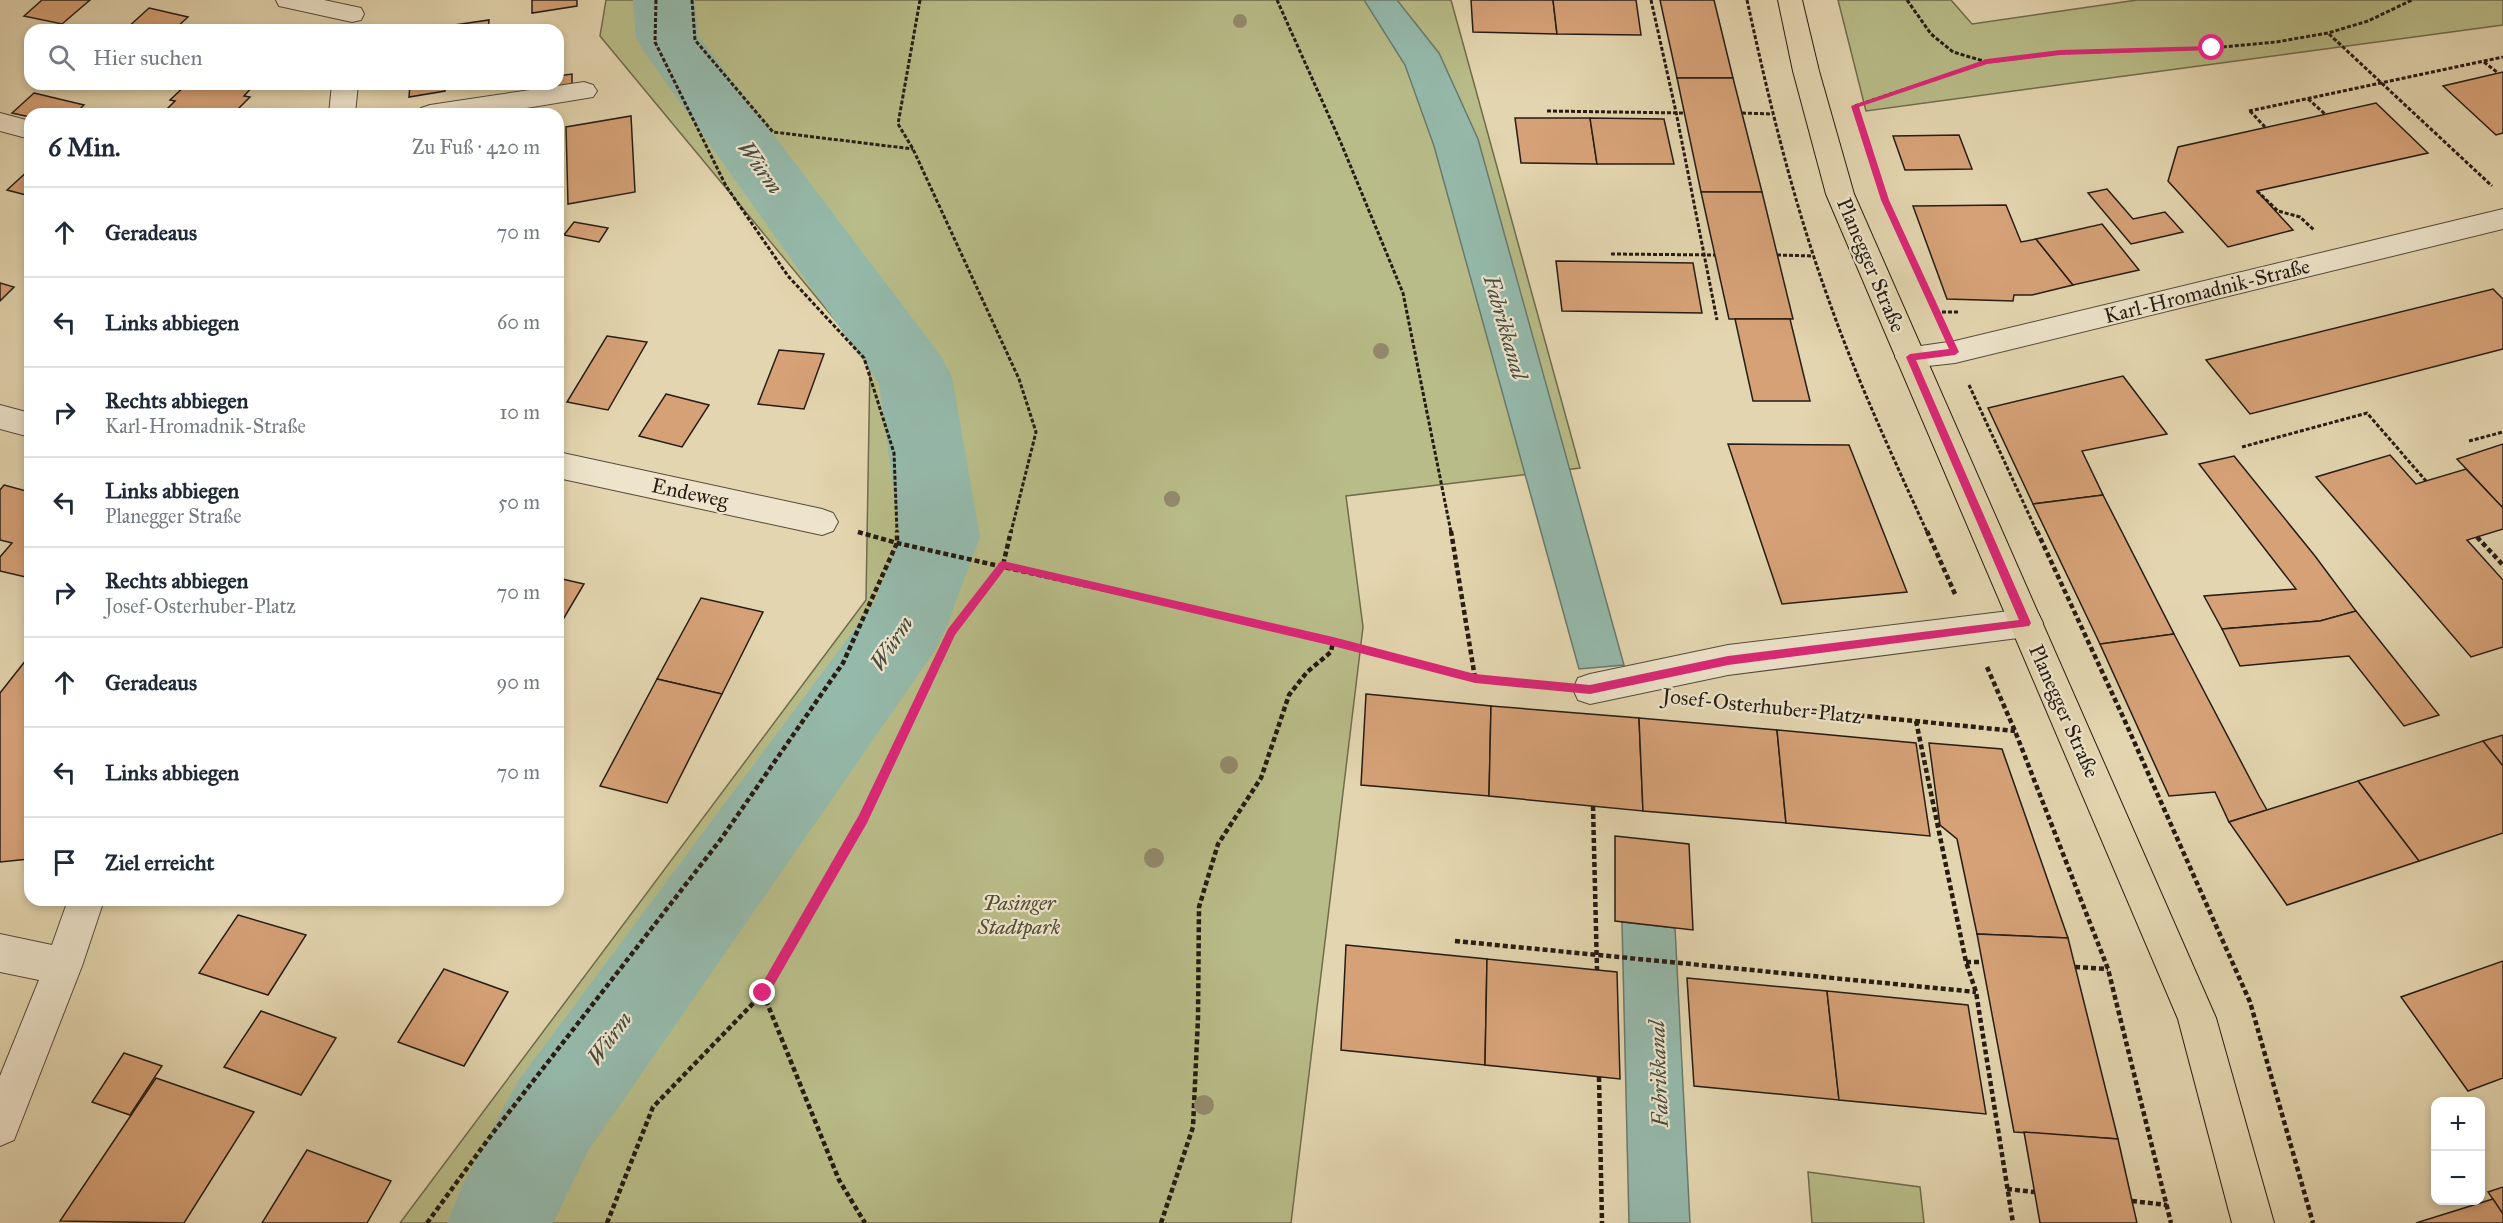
<!DOCTYPE html>
<html lang="de">
<head>
<meta charset="utf-8">
<style>
  :root { --surface:#fff; --page:#f6f6f7; --text:#1f2937; --muted:#747a83; --line:#e0e1e3 }
  body { margin:0; font-family:"IM FELL Great Primer",serif; background:var(--page); color:var(--text) }
  .controls { position:absolute; right:18px; bottom:18px; display:grid; overflow:hidden; border-radius:12px; box-shadow:0 3px 9px #0003 }
  .controls button { width:54px; height:54px; display:grid; place-items:center; padding:0; border:0; border-bottom:2px solid var(--line); background:var(--surface); color:var(--text); font:30px sans-serif }
  .stop { position:absolute; width:18px; height:18px; margin:-14px; border:4px solid #db2777; border-radius:50%; background:#fff }
  .stop.end { background:#db2777; border-color:#fff; box-shadow:0 2px 6px #0008 }
  .list { margin:0; padding:0; list-style:none }
  h2 { display:flex; justify-content:space-between; align-items:center; height:78px; margin:0; padding:0 24px; font-size:26px }
  h2 small { font-size:20px; font-weight:400; color:var(--muted) }
  .list li { display:grid; grid-template-columns:39px 1fr auto; gap:18px; align-items:center; box-sizing:border-box; height:90px; padding:0 24px; border-top:2px solid var(--line) }
  .list b { display:block; font-size:22px; white-space:nowrap }
  .list p { margin:0; font-size:20px; white-space:nowrap; color:var(--muted) }
  .list em { font-size:20px; font-style:normal; color:var(--muted) }
  .icon { flex:none; width:33px; height:33px; fill:none; stroke:currentColor; stroke-width:2; stroke-linecap:round; stroke-linejoin:round }
  .map { position:relative; flex:none; width:2503px; height:1223px; overflow:hidden }
  .search { position:absolute; background:var(--surface); box-shadow:0 3px 9px #0003; left:24px; top:24px; width:540px; height:66px; display:flex; align-items:center; gap:15px; box-sizing:border-box; padding:0 21px; border-radius:18px; color:var(--muted); font-size:22px }
  .panel { position:absolute; background:var(--surface); box-shadow:0 3px 9px #0003; left:24px; top:108px; width:540px; height:798px; border-radius:18px }
  .map>svg:first-child { display:block }
  .green { fill:#b8bc88; stroke:#6f6c4e; stroke-width:1.5 }
  .water { fill:#95b9ab; stroke:#697a6e; stroke-width:1.5 }
  .lines { fill:none; stroke-linecap:round; stroke-linejoin:round }
  .river { fill:#95b9ab; fill-rule:evenodd }
  .building { fill:#d6a177; stroke:#261c13; stroke-width:1.5 }
  .minor-casing { stroke:#554a3a; stroke-width:2 }
  .major-casing { stroke:#261c13; stroke-width:2 }
  .path-far1 { stroke:#261c13; stroke-width:3; stroke-dasharray:4 2; stroke-linecap:butt }
  .path { stroke:#261c13; stroke-width:4.5; stroke-dasharray:5 3; stroke-linecap:butt }
  .minor { fill:#ede4cb; fill-rule:evenodd }
  .major { fill:#e3d5af; fill-rule:evenodd }
  .tree { fill:#938a6c }
  .route { fill:#db2777 }
  .labels { text-anchor:middle; stroke-width:4.5; stroke-linejoin:round; paint-order:stroke }
  .street-label { font-size:21px; fill:#261c13; stroke:#ede4cb }
  .park-label { font-size:21px; font-style:italic; fill:#524c36; stroke:#ede4cb }
  .water-label { font-size:22px; font-style:italic; fill:#474b41; stroke:#ede4cb }
</style>
</head>
<body>
<div class="map">
<svg width="2503" height="1223" viewBox="0 0 2503 1223">
  <rect width="100%" height="100%" fill="#e3d5af"/>
  <filter id="stains"><feTurbulence type="fractalNoise" baseFrequency=".00333" numOctaves="4"/><feColorMatrix values="0 0 0 0 .2 0 0 0 0 .09 0 0 0 0 .02 0 0 0 .5 -.17"/></filter>
  <radialGradient id="worn" r=".72"><stop offset=".6" stop-color="#630" stop-opacity="0"/><stop offset="1" stop-color="#630" stop-opacity=".3"/></radialGradient>
  <g class="green">
    <polygon points="606,0 1451,0 1580,468 1346,496 1363,627 1291,1223 400,1223 866,600 870,362 600,36"/>
    <polygon points="1838,0 1951,0 1972,24 2137,0 2503,0 2503,25 1866,111"/>
    <polygon points="1808,1172 1920,1187 1924,1223 1812,1223"/>
  </g>
  <g class="water">
    <polygon points="1364,0 1397,0 1439,53 1478,139 1624,665 1579,669 1434,146 1405,65"/>
    <polygon points="1622,922 1675,928 1690,1223 1629,1223"/>
  </g>
  <g class="lines">
    <polygon class="river" points="633,0 695,0 698,35 941,356 952,377 980,537 948,623 936,649 588,1151 553,1223 447,1223 462,1186 518,1081 874,603 900,537 879,383 645,53 636,38"/>
  </g>
  <g class="building">
    <polygon points="42,0 90,0 62,24 24,16"/>
    <polygon points="532,0 577,0 577,6 532,13"/>
    <polygon points="1471,0 1553,0 1557,34 1473,32"/>
    <polygon points="1553,0 1636,0 1641,35 1557,34"/>
    <polygon points="1660,0 1714,0 1733,78 1677,78"/>
    <polygon points="149,8 188,17 174,30 125,30"/>
    <polygon points="489,20 488,30 448,30 448,26"/>
    <polygon points="2503,72 2503,133 2496,135 2443,86"/>
    <polygon points="572,74 572,86 529,93 529,84 558,84 558,76"/>
    <polygon points="1677,78 1733,78 1762,192 1701,192"/>
    <polygon points="187,84 255,84 244,96 250,97 233,114 162,114 175,101 170,100"/>
    <polygon points="446,84 445,91 409,97 410,85"/>
    <polygon points="34,93 84,105 75,114 30,114 30,117 12,113"/>
    <polygon points="2376,103 2428,153 2257,191 2293,230 2228,247 2168,181 2178,147"/>
    <polygon points="631,116 635,192 568,204 566,127"/>
    <polygon points="1515,118 1590,118 1597,164 1521,163"/>
    <polygon points="1590,118 1664,119 1674,164 1597,164"/>
    <polygon points="1959,135 1972,169 1905,170 1893,136"/>
    <polygon points="30,169 30,196 7,190"/>
    <polygon points="2107,189 2133,219 2165,212 2183,232 2131,244 2088,193"/>
    <polygon points="1701,192 1762,192 1793,319 1729,319"/>
    <polygon points="2006,205 2021,242 2036,239 2073,285 2032,295 2014,295 2013,301 1947,299 1913,206"/>
    <polygon points="574,222 608,228 599,242 564,235"/>
    <polygon points="2102,224 2139,270 2073,285 2036,239"/>
    <polygon points="1556,261 1693,263 1702,313 1562,311"/>
    <polygon points="0,283 14,287 0,301"/>
    <polygon points="2493,289 2503,299 2503,349 2250,414 2206,360"/>
    <polygon points="1735,319 1790,319 1810,401 1753,401"/>
    <polygon points="607,336 647,342 608,410 567,402"/>
    <polygon points="779,350 824,354 804,409 758,404"/>
    <polygon points="2123,376 2167,434 2082,451 2103,495 2033,504 1988,408"/>
    <polygon points="666,394 709,405 682,447 639,436"/>
    <polygon points="1728,444 1849,445 1907,592 1782,604"/>
    <polygon points="2503,444 2503,508 2457,459"/>
    <polygon points="2390,455 2416,484 2466,469 2503,508 2503,529 2467,540 2503,580 2503,647 2471,657 2316,477"/>
    <polygon points="2234,456 2315,556 2356,611 2320,621 2222,629 2204,596 2296,589 2199,464"/>
    <polygon points="4,485 30,492 30,578 0,571 0,557 12,543 0,540 0,490"/>
    <polygon points="2103,495 2174,634 2100,644 2033,504"/>
    <polygon points="558,578 584,584 558,628"/>
    <polygon points="701,598 763,612 722,694 657,679"/>
    <polygon points="2356,611 2439,715 2404,726 2349,656 2240,666 2222,629 2320,621"/>
    <polygon points="2174,634 2259,796 2267,810 2229,822 2215,792 2169,796 2100,644"/>
    <polygon points="30,655 30,856 29,859 0,862 0,693"/>
    <polygon points="657,679 722,694 667,803 600,786"/>
    <polygon points="1366,694 1491,706 1489,796 1361,785"/>
    <polygon points="1491,706 1639,718 1643,811 1489,796"/>
    <polygon points="1639,718 1777,730 1786,823 1643,811"/>
    <polygon points="1777,730 1916,743 1930,836 1786,823"/>
    <polygon points="2503,735 2503,766 2483,741"/>
    <polygon points="2483,741 2503,766 2503,833 2419,861 2358,781"/>
    <polygon points="1929,743 2002,749 2068,938 1977,934 1957,839 1940,825"/>
    <polygon points="2358,781 2419,861 2287,905 2229,822"/>
    <polygon points="1615,836 1689,844 1693,930 1615,921"/>
    <polygon points="238,915 306,935 268,995 199,973"/>
    <polygon points="1977,934 2068,938 2118,1139 2014,1132"/>
    <polygon points="1346,945 1487,959 1485,1065 1341,1050"/>
    <polygon points="1487,959 1617,972 1620,1079 1485,1065"/>
    <polygon points="2503,961 2503,1078 2468,1091 2401,997"/>
    <polygon points="444,969 508,992 464,1066 398,1042"/>
    <polygon points="1687,978 1827,991 1839,1100 1694,1086"/>
    <polygon points="1827,991 1968,1005 1986,1114 1839,1100"/>
    <polygon points="261,1011 336,1038 301,1095 224,1067"/>
    <polygon points="124,1053 162,1066 130,1115 92,1102"/>
    <polygon points="156,1078 254,1112 184,1223 60,1221"/>
    <polygon points="2024,1132 2118,1139 2137,1223 2040,1223"/>
    <polygon points="307,1150 391,1181 367,1223 262,1223"/>
    <polygon points="2503,1187 2503,1214 2488,1192"/>
    <polygon points="2493,1199 2503,1214 2503,1223 2416,1223"/>
  </g>
  <g class="lines">
    <defs>
      <g id="minor">
        <polygon points="276,0 324,0 361,8 364,14 361,20 352,22 279,6"/>
        <polygon points="584,82 593,85 597,91 593,97 489,114 417,114 421,108 430,105"/>
        <polygon points="332,84 358,84 355,114 329,114"/>
        <polygon points="0,113 30,121 30,139 0,131"/>
        <polygon points="2503,209 2503,229 1955,363 1910,368 1900,365 1895,357 1900,349 1955,341"/>
        <polygon points="0,405 30,413 30,437 0,429"/>
        <polygon points="558,452 822,509 833,513 838,522 833,531 822,535 558,478"/>
        <polygon points="2026,609 2038,613 2043,623 2038,633 2026,637 1728,675 1590,704 1578,700 1573,689 1578,678 1590,674 1728,645"/>
        <polygon points="68,900 104,900 82,966 14,1140 0,1146 0,1076 39,980 0,972 0,934 52,945"/>
      </g>
      <polygon id="major" points="1778,0 1802,0 1819,71 1854,194 2216,1018 2274,1223 2232,1223 2178,1019 1826,194 1793,71"/>
    </defs>
    <use href="#minor" class="minor-casing"/>
    <use href="#major" class="major-casing"/>
    <g class="path-far1">
      <polyline points="656,0 655,42 726,186 788,276 864,358 894,453 897,532"/>
      <polyline points="692,0 695,40 773,132 913,149"/>
      <polyline points="920,0 898,124 913,149 1019,379 1036,432 1011,532"/>
      <polyline points="1277,0 1341,143 1403,293 1451,532"/>
      <polyline points="1651,0 1676,112 1717,320"/>
      <path d="M1747,0C1769,101 1793,201 1828,298C1856,378 1892,455 1927,532"/>
      <polyline points="1907,0 1931,34 1953,52 1987,62 2060,53 2212,48 2276,42 2328,33 2368,21 2412,0"/>
      <polyline points="2329,34 2492,186"/>
      <polyline points="2484,62 2498,73"/>
      <polyline points="2308,99 2325,114"/>
      <polyline points="1855,106 1986,62"/>
      <polyline points="1547,111 1684,113"/>
      <polyline points="2249,111 2503,57"/>
      <polyline points="2250,111 2265,127"/>
      <polyline points="1742,113 1773,114"/>
      <polyline points="1876,170 1883,191"/>
      <polyline points="2257,191 2278,211 2300,217 2314,230"/>
      <polyline points="1611,254 1715,255"/>
      <polyline points="1777,255 1813,256"/>
      <polyline points="1922,281 1940,320"/>
      <polyline points="1936,312 1960,312"/>
      <polyline points="1969,385 2037,532"/>
      <polyline points="2469,441 2503,432"/>
      <polyline points="2242,447 2367,413 2426,481"/>
    </g>
    <g class="path">
      <polyline points="1451,531 1475,678"/>
      <polyline points="1927,531 1955,594"/>
      <polyline points="2037,531 2124,719 2250,1002 2313,1223"/>
      <polyline points="858,532 897,543 1333,641 1475,678 1553,686"/>
      <polyline points="2477,537 2503,565"/>
      <polyline points="1987,667 2015,731 2108,969 2171,1223"/>
      <polyline points="1724,702 2015,731"/>
      <polyline points="1916,721 1966,962 1976,992 2013,1223"/>
      <polyline points="1593,806 1597,970"/>
      <polyline points="1455,941 1976,992"/>
      <polyline points="1966,962 1982,962"/>
      <polyline points="2075,967 2108,969"/>
      <polyline points="763,993 839,1180 865,1223"/>
      <polyline points="1599,1077 1602,1223"/>
      <polyline points="2007,1189 2034,1192"/>
      <polyline points="2132,1201 2167,1205"/>
      <polyline points="427,1223 492,1134 721,839 843,663 897,543 897,531"/>
      <polyline points="607,1223 653,1107 763,993 863,819 952,632 1003,565 1011,531"/>
      <polyline points="1161,1223 1193,1127 1198,1018 1199,907 1218,844 1261,778 1289,695 1307,672 1331,652 1333,641"/>
    </g>
    <use href="#minor" class="minor"/>
    <use href="#major" class="major"/>
  </g>
  <g class="tree">
    <circle cx="1240" cy="21" r="7"/>
    <circle cx="1381" cy="351" r="8"/>
    <circle cx="1172" cy="499" r="8"/>
    <circle cx="1229" cy="765" r="9"/>
    <circle cx="1154" cy="858" r="10"/>
    <circle cx="1204" cy="1105" r="10"/>
  </g>
  <polygon class="route" points="2212,46 2215,48 2214,50 2060,55 1987,64 1859,107 1889,200 1959,352 1955,355 1916,360 2031,623 2029,626 1728,665 1590,694 1475,683 1333,646 1005,569 955,635 867,823 767,997 759,997 759,989 859,815 948,629 1000,562 1003,561 1333,637 1475,674 1590,685 1728,656 2019,620 1906,357 1910,354 1949,349 1881,200 1851,106 1987,59 2060,50"/>
  <g class="labels">
    <g class="street-label">
      <text transform="translate(1871 265) rotate(67)" y="7">Planegger Straße</text>
      <text transform="translate(2207 291) rotate(-14)" y="7">Karl-Hromadnik-Straße</text>
      <text transform="translate(690 493) rotate(12)" y="7">Endeweg</text>
      <text transform="translate(1762 706) rotate(6)" y="7">Josef-Osterhuber-Platz</text>
      <text transform="translate(2064 711) rotate(66)" y="7">Planegger Straße</text>
    </g>
    <g class="park-label">
      <text x="1019" y="910">Pasinger<tspan x="1019" dy="24">Stadtpark</tspan></text>
    </g>
    <g class="water-label">
      <text transform="translate(761 167) rotate(54)" y="8">Würm</text>
      <text transform="translate(1506 327) rotate(74)" y="8">Fabrikkanal</text>
      <text transform="translate(891 643) rotate(-57)" y="8">Würm</text>
      <text transform="translate(609 1038) rotate(-54)" y="8">Würm</text>
      <text transform="translate(1658 1074) rotate(-92)" y="8">Fabrikkanal</text>
    </g>
  </g>
  <rect width="100%" height="100%" filter="url(#stains)"/>
  <rect width="100%" height="100%" fill="url(#worn)"/>
</svg>
<div class="controls">
<button>+</button>
<button>−</button>
</div>
<div class="stop" style="left:2212px;top:48px"></div>
<div class="stop end" style="left:763px;top:993px"></div>
<div class="search"><svg class="icon" aria-label="search" viewBox="0 0 24 24"><circle cx="10" cy="10" r="6"/><path d="M15 15l6 6"/></svg>Hier suchen</div>
<section class="panel">
<h2>6 Min.<small>Zu Fuß · 420 m</small></h2>
<ul class="list">
<li><svg class="icon" aria-label="ahead" viewBox="0 0 24 24"><path d="M12 20V5M6 11l6-6 6 6"/></svg><div><b>Geradeaus</b></div><em>70 m</em></li>
<li><svg class="icon" aria-label="left" viewBox="0 0 24 24"><path d="M17 20v-9H6M10 6l-5 5 5 5"/></svg><div><b>Links abbiegen</b></div><em>60 m</em></li>
<li><svg class="icon" aria-label="right" viewBox="0 0 24 24"><path d="M7 20v-9h11M14 6l5 5-5 5"/></svg><div><b>Rechts abbiegen</b><p>Karl-Hromadnik-Straße</p></div><em>10 m</em></li>
<li><svg class="icon" aria-label="left" viewBox="0 0 24 24"><path d="M17 20v-9H6M10 6l-5 5 5 5"/></svg><div><b>Links abbiegen</b><p>Planegger Straße</p></div><em>50 m</em></li>
<li><svg class="icon" aria-label="right" viewBox="0 0 24 24"><path d="M7 20v-9h11M14 6l5 5-5 5"/></svg><div><b>Rechts abbiegen</b><p>Josef-Osterhuber-Platz</p></div><em>70 m</em></li>
<li><svg class="icon" aria-label="ahead" viewBox="0 0 24 24"><path d="M12 20V5M6 11l6-6 6 6"/></svg><div><b>Geradeaus</b></div><em>90 m</em></li>
<li><svg class="icon" aria-label="left" viewBox="0 0 24 24"><path d="M17 20v-9H6M10 6l-5 5 5 5"/></svg><div><b>Links abbiegen</b></div><em>70 m</em></li>
<li><svg class="icon" aria-label="arrive" viewBox="0 0 24 24"><path d="M6 21V4h12l-3 4 3 4H6"/></svg><div><b>Ziel erreicht</b></div></li>
</ul>
</section>
</div>
</body>
</html>
